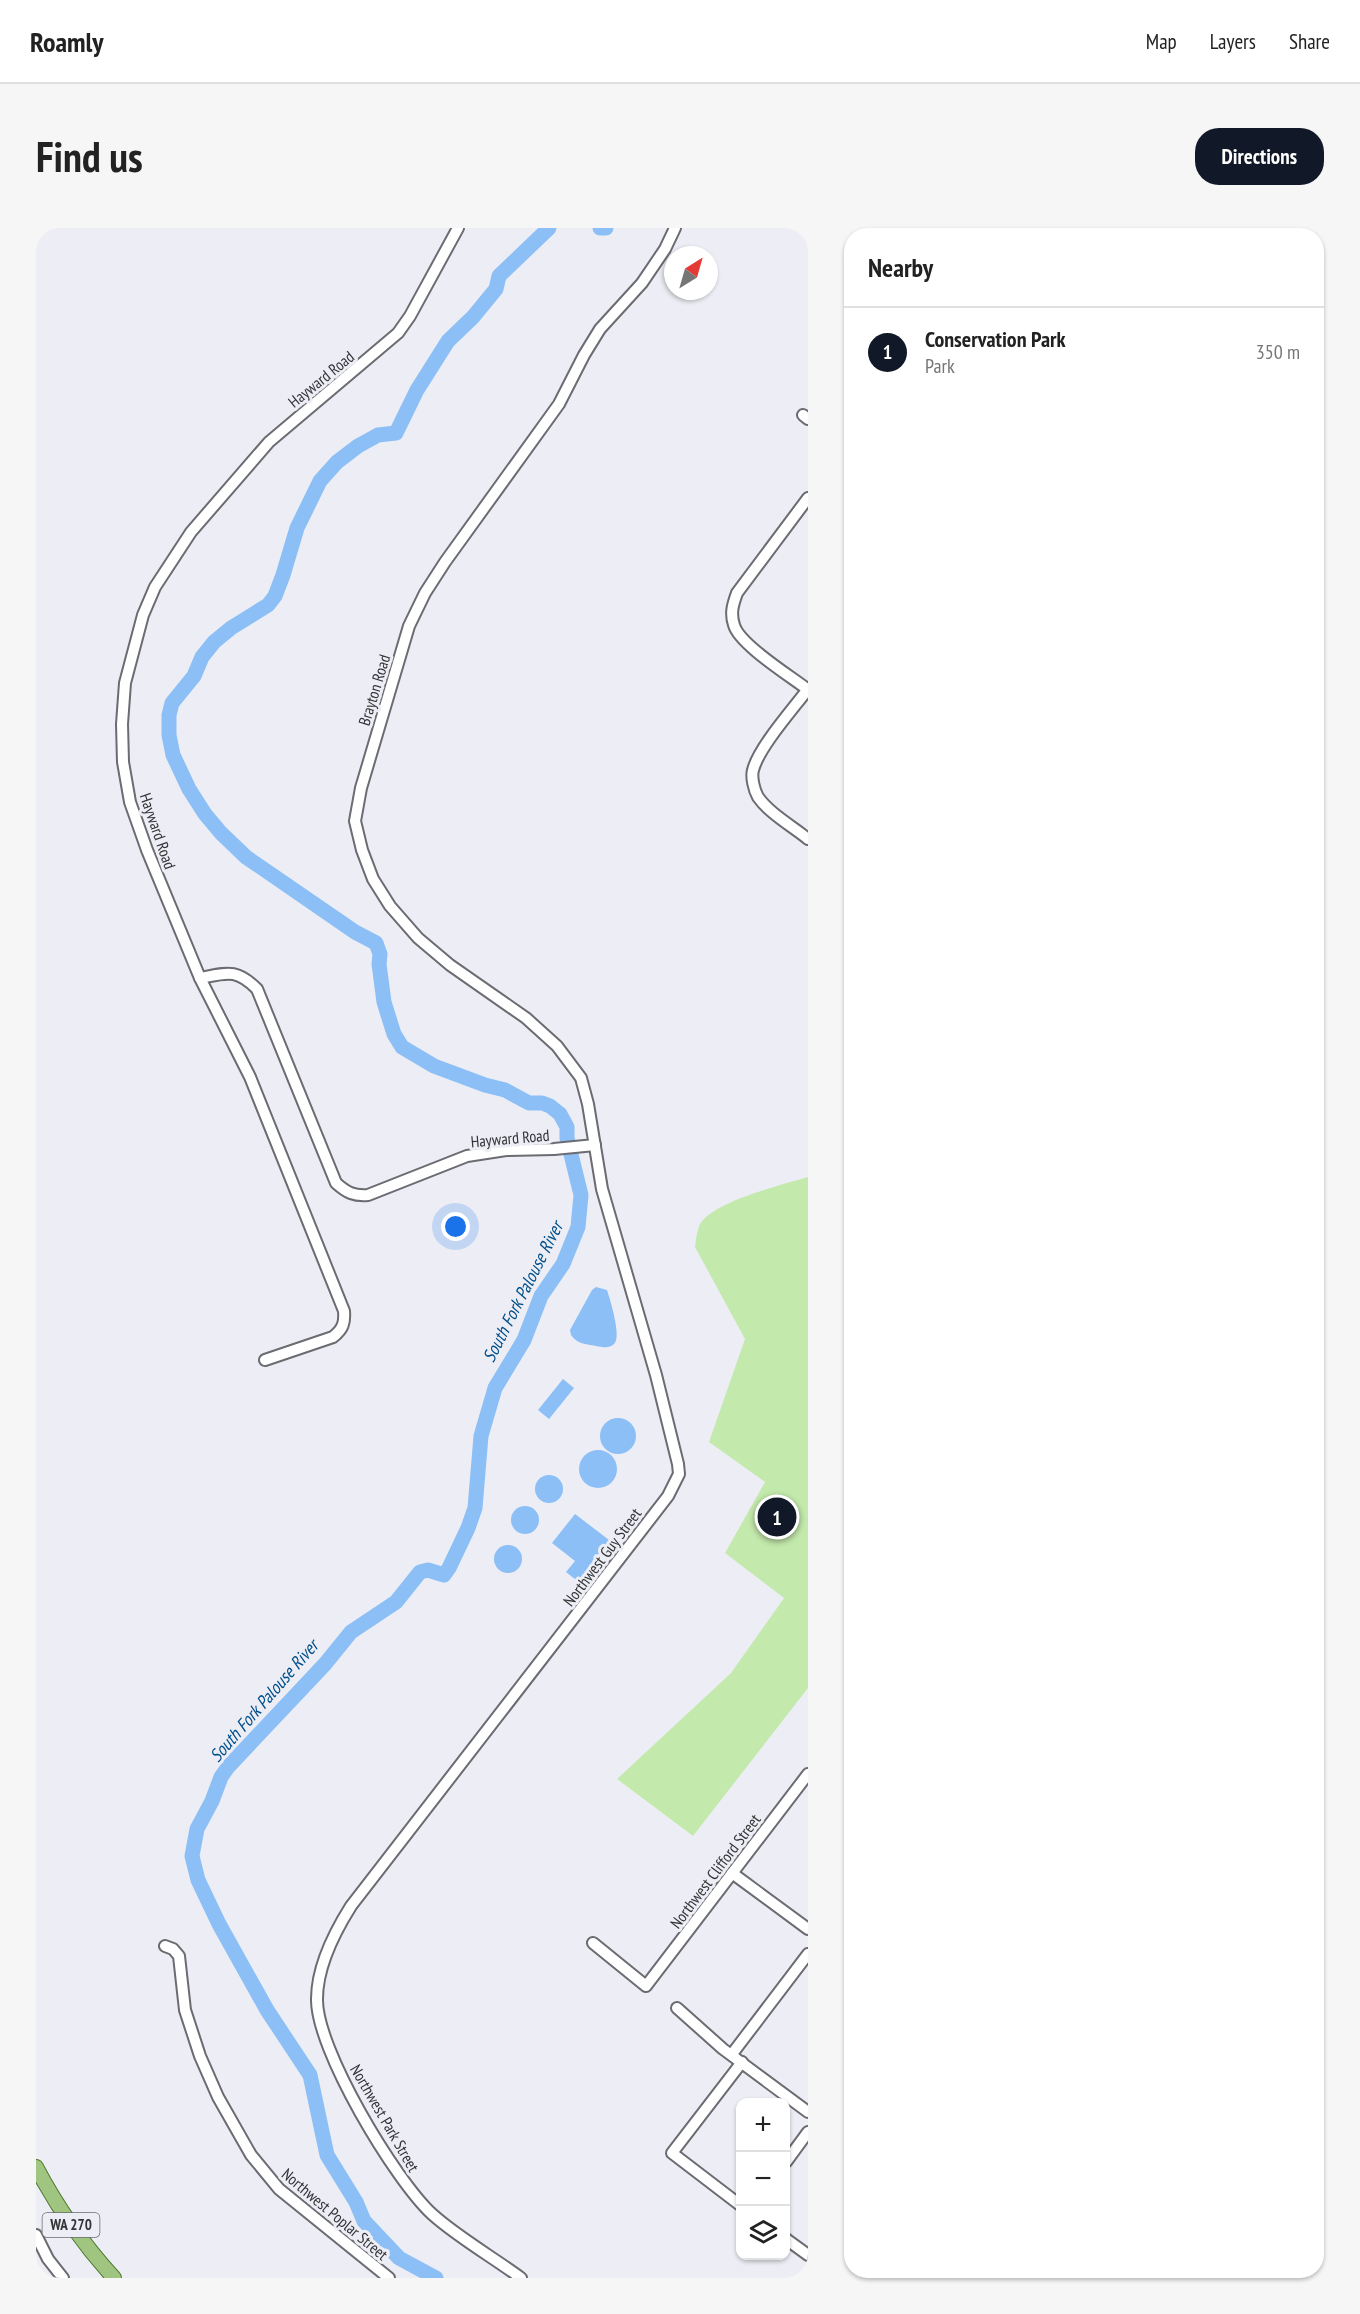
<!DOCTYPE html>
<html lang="en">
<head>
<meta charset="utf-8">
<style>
  :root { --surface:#fff; --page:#f6f6f6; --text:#222; --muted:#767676; --line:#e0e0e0; --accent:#111827 }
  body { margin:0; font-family:"PT Sans Narrow",sans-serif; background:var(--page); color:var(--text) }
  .controls { position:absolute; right:18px; bottom:18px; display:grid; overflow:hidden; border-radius:12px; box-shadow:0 2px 4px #0004 }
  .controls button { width:54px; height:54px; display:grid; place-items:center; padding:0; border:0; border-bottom:2px solid var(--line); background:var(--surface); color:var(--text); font:30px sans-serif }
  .compass { position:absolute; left:628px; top:18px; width:54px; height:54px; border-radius:50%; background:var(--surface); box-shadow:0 2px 4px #0004; rotate:37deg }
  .you { position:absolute; left:420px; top:999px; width:21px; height:21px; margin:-15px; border:4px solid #fff; border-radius:50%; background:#1a73e8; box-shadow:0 0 0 9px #1a73e833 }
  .badge { display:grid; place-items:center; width:39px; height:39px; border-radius:50%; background:var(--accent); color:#fff; font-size:20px; font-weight:700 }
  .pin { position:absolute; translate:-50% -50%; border:3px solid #fff; box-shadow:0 2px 6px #0006 }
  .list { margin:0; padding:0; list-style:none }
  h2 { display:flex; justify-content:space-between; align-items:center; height:78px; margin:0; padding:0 24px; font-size:26px }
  h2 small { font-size:20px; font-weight:400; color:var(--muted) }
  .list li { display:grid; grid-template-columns:39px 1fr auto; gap:18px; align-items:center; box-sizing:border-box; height:90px; padding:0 24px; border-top:2px solid var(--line) }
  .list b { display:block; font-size:22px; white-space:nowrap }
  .list p { margin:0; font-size:20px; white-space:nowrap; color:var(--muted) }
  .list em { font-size:20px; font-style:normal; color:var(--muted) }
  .icon { flex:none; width:33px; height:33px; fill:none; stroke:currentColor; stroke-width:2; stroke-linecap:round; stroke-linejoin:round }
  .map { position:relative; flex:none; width:772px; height:2050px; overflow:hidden; border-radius:24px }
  header { display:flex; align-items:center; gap:36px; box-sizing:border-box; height:84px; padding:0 30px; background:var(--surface); border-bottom:2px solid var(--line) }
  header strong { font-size:28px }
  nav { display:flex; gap:33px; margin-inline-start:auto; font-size:21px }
  .intro { display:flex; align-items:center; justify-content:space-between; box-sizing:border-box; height:144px; padding:0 36px }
  h1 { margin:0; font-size:42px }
  .button { padding:15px 27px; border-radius:24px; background:var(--accent); color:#fff; font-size:21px; font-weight:700 }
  main { display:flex; gap:36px; padding:0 36px }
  aside { flex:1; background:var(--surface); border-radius:24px; box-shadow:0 2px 4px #0004 }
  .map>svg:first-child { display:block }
  .green { fill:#c4e9ac }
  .water { fill:#8bbff5 }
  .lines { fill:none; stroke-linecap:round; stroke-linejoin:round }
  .river { stroke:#8bbff5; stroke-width:15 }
  .minor-casing { stroke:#6b6c72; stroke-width:14 }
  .major-casing { stroke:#517930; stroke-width:16 }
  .minor { stroke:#fff; stroke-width:10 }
  .major { stroke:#a0c581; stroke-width:14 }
  .labels { text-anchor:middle; stroke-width:6; stroke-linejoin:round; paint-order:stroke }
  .shield { fill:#edeef5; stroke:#6a6b6f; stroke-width:1.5 }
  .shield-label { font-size:15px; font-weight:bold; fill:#323335 }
  .street-label { font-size:16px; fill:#323335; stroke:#edeef5 }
  .water-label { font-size:18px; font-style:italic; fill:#004e8a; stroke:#edeef5 }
</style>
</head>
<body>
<header>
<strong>Roamly</strong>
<nav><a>Map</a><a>Layers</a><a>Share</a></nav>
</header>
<div class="intro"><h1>Find us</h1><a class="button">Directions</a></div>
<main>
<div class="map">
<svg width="772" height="2050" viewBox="0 0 772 2050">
  <rect width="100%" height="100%" fill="#edeef5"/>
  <path class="green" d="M772,949V1460L657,1608L581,1551L695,1445L748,1370L689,1325L729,1254L673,1214L709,1111L659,1019C660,1012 661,1002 664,996C678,973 746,957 772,949Z"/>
  <g class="water">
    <path d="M560,1059L571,1062C574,1071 586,1110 578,1116C573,1121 566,1119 560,1118C550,1116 541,1116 535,1107L534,1102L556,1062Z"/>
    <polygon points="527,1151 538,1160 513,1191 502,1182"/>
    <circle cx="582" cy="1208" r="18"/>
    <circle cx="562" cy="1241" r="19"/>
    <circle cx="513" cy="1261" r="14"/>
    <circle cx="489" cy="1292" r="14"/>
    <polygon points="539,1286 577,1315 545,1356 530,1344 539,1333 516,1315"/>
    <circle cx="472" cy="1331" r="14"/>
  </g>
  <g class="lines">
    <g class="river">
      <polyline points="564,0 570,0"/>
      <polyline points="400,2050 363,2030 328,1993 320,1974 291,1927 274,1847 231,1782 183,1696 162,1652 156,1628 161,1601 176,1573 185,1549 192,1539 289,1436 315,1404 360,1374 384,1344 392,1342 408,1347 413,1340 432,1300 439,1280 445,1208 459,1160 488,1112 505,1068 527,1036 542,999 545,967 531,910 531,899 524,886 514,878 506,875 493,875 469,862 449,857 398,838 366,819 358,806 348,774 343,736 344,726 340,715 319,704 210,629 185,605 169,586 153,561 137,527 133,507 133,487 136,475 158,448 166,429 178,414 195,400 232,377 239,368 247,347 261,300 284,253 301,234 322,218 342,207 360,205 381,162 412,113 437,89 460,61 463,48 513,0"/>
    </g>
    <defs>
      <g id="minor">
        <polyline points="767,187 772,191"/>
        <path d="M771,461C754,448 703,416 698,397C694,385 697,376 701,365L772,270"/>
        <path d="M772,461C757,481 723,519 717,542C715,549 718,562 722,569C734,586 756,598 772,611"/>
        <path d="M164,750C191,745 200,740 221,761L300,955C311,965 318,968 332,967L431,928L470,922L518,921L559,917"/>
        <path d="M229,1132L297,1109C307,1101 309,1095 308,1083L214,849L164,750L111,622L94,574L87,534L86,496L89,455L107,387L119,359L155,304L233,214L362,105L374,88L422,0"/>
        <polyline points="696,1645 772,1701"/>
        <polyline points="557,1715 610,1758 772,1546"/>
        <polyline points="129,1718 137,1721 143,1728 149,1782 164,1828 182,1869 215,1927 243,1961 353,2050"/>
        <polyline points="641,1780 687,1821 772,1884"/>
        <polyline points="696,1826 772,1726"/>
        <polyline points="750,1934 772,1904"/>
        <polyline points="704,1977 636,1925 706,1834"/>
        <polyline points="0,2007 12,2031 27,2050"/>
        <polyline points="750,2011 772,2027"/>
        <path d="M485,2050C458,2030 420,2008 396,1986C359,1952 280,1821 281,1771C281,1738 298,1705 315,1678L632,1268L643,1246L642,1236L620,1147L566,961L552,876L545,850L521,818L490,790L414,737L382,710L354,678L337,651L326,622L319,593L325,560L373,398L389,365L409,334L523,176L548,127L564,101L606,55L629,21L639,0"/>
      </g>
      <path id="major" d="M0,1939C21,1979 47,2016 78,2050"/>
    </defs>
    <use href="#minor" class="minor-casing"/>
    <use href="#major" class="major-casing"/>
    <use href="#minor" class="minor"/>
    <use href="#major" class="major"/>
  </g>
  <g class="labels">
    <rect class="shield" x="6.5" y="1985" width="57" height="24" rx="4.5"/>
    <g class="shield-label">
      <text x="35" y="2002">WA 270</text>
    </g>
    <g class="street-label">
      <text transform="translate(285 151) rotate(-39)" y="6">Hayward Road</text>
      <text transform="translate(338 462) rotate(-73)" y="6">Brayton Road</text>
      <text transform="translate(122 603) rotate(71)" y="6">Hayward Road</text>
      <text transform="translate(474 910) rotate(-5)" y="6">Hayward Road</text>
      <text transform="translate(566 1329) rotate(-53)" y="6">Northwest Guy Street</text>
      <text transform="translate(679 1643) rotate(-53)" y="6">Northwest Clifford Street</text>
      <text transform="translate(349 1890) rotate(60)" y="6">Northwest Park Street</text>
      <text transform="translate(299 1986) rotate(40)" y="6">Northwest Poplar Street</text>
    </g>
    <g class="water-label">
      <text transform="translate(487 1064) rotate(-63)" y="6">South Fork Palouse River</text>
      <text transform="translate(228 1473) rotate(-49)" y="6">South Fork Palouse River</text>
    </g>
  </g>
</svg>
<div class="controls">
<button>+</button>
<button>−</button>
<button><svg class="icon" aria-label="layers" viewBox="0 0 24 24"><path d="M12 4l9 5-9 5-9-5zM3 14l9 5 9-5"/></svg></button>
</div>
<svg class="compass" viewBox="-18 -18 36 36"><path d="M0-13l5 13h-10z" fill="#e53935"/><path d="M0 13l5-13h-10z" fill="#767676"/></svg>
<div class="you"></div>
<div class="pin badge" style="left:741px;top:1289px">1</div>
</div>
<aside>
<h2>Nearby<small></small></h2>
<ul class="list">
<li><span class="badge">1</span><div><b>Conservation Park</b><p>Park</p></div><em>350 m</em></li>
</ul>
</aside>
</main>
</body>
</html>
